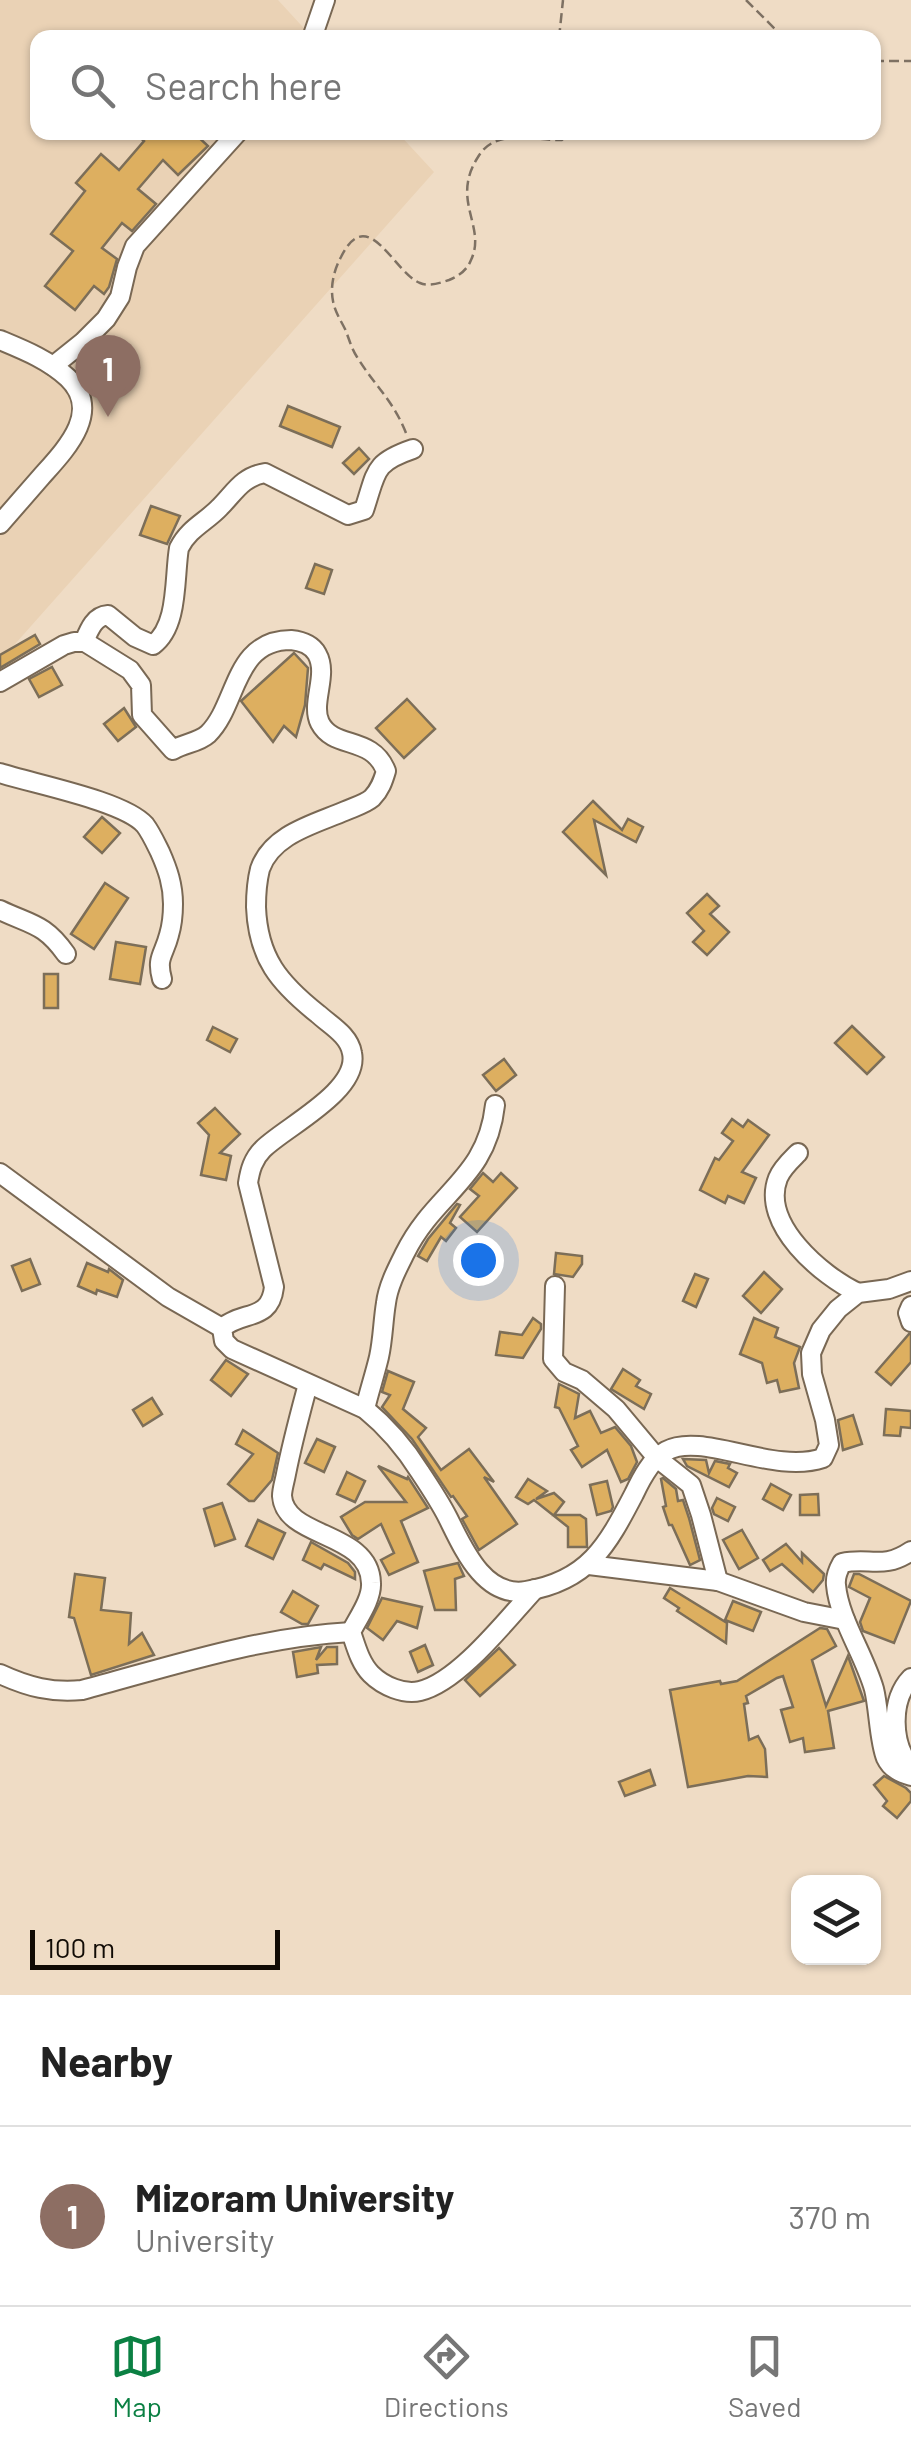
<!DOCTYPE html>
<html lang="en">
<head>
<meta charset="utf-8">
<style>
  :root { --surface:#fff; --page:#f6f6f6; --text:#222; --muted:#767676; --line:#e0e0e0; --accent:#0b8043 }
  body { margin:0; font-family:Barlow,sans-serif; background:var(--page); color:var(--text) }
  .controls { position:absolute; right:30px; bottom:30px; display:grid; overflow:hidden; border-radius:20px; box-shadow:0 2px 8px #0004 }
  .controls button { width:90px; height:90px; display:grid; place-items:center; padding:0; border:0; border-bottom:2px solid var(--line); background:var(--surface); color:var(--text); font:50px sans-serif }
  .scale { position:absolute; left:30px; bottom:25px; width:250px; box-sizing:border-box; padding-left:10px; border:5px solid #110b05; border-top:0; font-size:28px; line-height:35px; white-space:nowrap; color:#110b05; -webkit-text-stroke:8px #efdcc5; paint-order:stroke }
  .you { position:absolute; left:478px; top:1260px; width:35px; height:35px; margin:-25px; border:8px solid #fff; border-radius:50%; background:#1a73e8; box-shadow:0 0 0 15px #1a73e833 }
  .badge { display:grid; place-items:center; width:65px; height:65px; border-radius:50%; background:var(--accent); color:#fff; font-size:32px; font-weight:700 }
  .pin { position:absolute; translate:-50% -82px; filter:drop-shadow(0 2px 5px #0008) }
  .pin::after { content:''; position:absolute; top:52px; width:35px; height:30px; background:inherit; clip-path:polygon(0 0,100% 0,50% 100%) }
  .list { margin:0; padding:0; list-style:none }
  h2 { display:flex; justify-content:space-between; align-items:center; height:130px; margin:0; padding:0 40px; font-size:42px }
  h2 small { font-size:32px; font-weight:400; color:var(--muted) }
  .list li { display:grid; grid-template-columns:65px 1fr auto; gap:30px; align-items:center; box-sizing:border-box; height:180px; padding:0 40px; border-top:2px solid var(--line) }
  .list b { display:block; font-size:38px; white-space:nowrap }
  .list p { margin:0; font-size:32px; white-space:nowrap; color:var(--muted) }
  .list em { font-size:32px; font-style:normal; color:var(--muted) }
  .icon { flex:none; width:55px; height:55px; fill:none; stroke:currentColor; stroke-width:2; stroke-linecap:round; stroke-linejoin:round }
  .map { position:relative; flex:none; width:911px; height:1995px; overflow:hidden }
  .search { position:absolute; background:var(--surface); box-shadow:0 2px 8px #0004; left:30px; right:30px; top:30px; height:110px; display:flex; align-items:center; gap:25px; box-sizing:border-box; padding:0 35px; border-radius:20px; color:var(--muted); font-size:38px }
  .sheet { height:310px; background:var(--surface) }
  nav { display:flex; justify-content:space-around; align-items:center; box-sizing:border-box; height:140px; border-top:2px solid var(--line); background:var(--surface); font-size:28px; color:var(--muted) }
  nav a { display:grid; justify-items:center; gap:5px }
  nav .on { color:var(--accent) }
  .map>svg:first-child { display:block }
  .built { fill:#ead2b5 }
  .building { fill:#ddaf60; stroke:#7c6e58; stroke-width:2.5 }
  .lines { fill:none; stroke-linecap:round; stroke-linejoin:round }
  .street-casing { stroke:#796854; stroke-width:22 }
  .path { stroke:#7e7163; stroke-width:2.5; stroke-dasharray:10 5; stroke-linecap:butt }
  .street { stroke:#fff; stroke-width:18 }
</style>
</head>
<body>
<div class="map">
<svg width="911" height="1995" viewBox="0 0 911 1995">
  <rect width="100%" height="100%" fill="#efdcc5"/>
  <polygon class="built" points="0,0 278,0 312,37 38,38 38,132 398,133 434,172 0,661"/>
  <g class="building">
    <polygon points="134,132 193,132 208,146 178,175 163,160 138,189 156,204 132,231 122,223 102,248 117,259 109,287 104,294 94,286 75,310 45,286 73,251 51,234 85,191 76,183 101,154 119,170 144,141"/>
    <polygon points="288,406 340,427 332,447 280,426"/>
    <polygon points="359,448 369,459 354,474 343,463"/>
    <polygon points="151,506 180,516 167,544 140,535"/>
    <polygon points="315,564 332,570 324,594 306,588"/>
    <polygon points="35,635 40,644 0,668 0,655"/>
    <polygon points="294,653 308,668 305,705 296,737 284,726 273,742 241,701"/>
    <polygon points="52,667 62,685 39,697 29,679"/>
    <polygon points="407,699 435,729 404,758 376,728"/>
    <polygon points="124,708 136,727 118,741 104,724"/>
    <polygon points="593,801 622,830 628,819 643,827 636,842 594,820 606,875 563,832"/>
    <polygon points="102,817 120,833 102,853 84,837"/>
    <polygon points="105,883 128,898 94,949 71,934"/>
    <polygon points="707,894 719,906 710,914 729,932 707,955 693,942 704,931 687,913"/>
    <polygon points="116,942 146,947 140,984 110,979"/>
    <rect x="44" y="974" width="14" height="34"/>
    <polygon points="852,1026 884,1057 867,1074 835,1043"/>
    <polygon points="213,1027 237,1039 230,1052 207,1040"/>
    <polygon points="504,1059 516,1075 496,1091 483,1075"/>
    <polygon points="215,1108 240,1134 220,1153 231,1156 226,1180 201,1175 209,1135 198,1123"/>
    <polygon points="732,1119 743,1127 748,1120 769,1135 742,1172 756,1178 744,1203 728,1196 725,1203 700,1190 715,1158 719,1160 733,1141 722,1133"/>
    <polygon points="483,1173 493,1182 501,1173 517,1188 477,1232 460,1217 479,1196 470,1189"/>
    <polygon points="457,1204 460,1205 450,1223 456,1228 446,1241 441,1237 427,1261 418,1256 428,1239"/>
    <polygon points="556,1253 582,1256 582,1264 573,1277 554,1274"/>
    <polygon points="30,1259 40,1284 22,1291 12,1266"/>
    <polygon points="87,1263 108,1272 109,1269 123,1280 117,1297 97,1290 96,1294 78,1286"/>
    <polygon points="764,1272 782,1289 761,1313 743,1296"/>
    <polygon points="695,1274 708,1279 696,1307 683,1301"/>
    <polygon points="533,1318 541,1324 541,1329 523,1358 496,1355 500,1332 522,1335"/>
    <polygon points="754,1318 778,1328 775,1337 800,1347 794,1363 799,1388 780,1392 777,1380 767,1383 762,1363 740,1354"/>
    <polygon points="909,1334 911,1334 911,1362 891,1385 876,1372"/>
    <polygon points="226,1360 248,1374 231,1396 211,1380"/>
    <polygon points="623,1369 640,1380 636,1386 651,1394 644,1409 611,1389"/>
    <polygon points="388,1371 414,1382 403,1409 426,1428 418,1437 441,1470 469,1449 494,1482 484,1477 517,1524 479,1550 462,1519 467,1516 453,1496 451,1497 412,1439 382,1407 390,1395 382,1392"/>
    <polygon points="559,1384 579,1394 575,1418 590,1411 601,1433 615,1427 631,1446 637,1462 628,1479 621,1482 607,1450 582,1467 571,1450 578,1446 559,1408 555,1407"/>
    <polygon points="152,1398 162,1414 143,1426 133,1410"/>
    <polygon points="886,1409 911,1411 911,1428 901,1427 900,1436 884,1435"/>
    <polygon points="853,1415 862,1444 843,1450 838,1420"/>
    <polygon points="243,1430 278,1453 272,1480 254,1501 249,1501 228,1484 253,1454 236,1444"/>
    <polygon points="317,1439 335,1447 324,1472 305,1463"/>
    <polygon points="683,1459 706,1460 709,1473 715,1461 730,1464 728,1468 737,1473 729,1487 687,1466"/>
    <polygon points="378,1466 407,1479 408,1477 428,1508 401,1521 418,1562 389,1575 381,1560 394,1553 381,1524 358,1539 352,1535 341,1517 365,1502 406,1502"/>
    <polygon points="347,1472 365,1481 355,1502 337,1494"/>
    <polygon points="663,1478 676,1489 678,1501 683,1500 689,1518 700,1560 690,1565 672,1525 669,1525 663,1507 666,1506 661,1479"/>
    <polygon points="528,1479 547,1491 536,1499 554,1493 564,1502 554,1515 580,1515 586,1519 587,1547 568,1547 568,1527 534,1500 528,1504 516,1497"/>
    <polygon points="607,1481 613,1507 611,1511 597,1515 590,1485"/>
    <polygon points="771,1484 791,1495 783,1510 763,1499"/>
    <polygon points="818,1494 819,1515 800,1515 800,1495"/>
    <polygon points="717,1498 735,1507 728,1521 714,1514 712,1508"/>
    <polygon points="222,1503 235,1539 215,1546 204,1509"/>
    <polygon points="258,1520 285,1533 273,1559 246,1546"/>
    <polygon points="742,1530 758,1558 739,1569 723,1540"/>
    <polygon points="311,1542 348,1563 355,1572 355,1579 324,1564 321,1569 303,1560"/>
    <polygon points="786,1544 802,1562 802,1553 824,1574 823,1580 813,1592 782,1564 770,1571 763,1560"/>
    <polygon points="458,1563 464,1576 455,1579 456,1610 435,1610 424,1571"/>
    <polygon points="75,1574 105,1578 101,1610 131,1613 129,1644 142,1633 154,1655 91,1675 74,1618 69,1617"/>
    <polygon points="854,1574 859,1574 911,1601 894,1643 863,1631 860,1622 870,1598 849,1587"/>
    <polygon points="670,1588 727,1623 726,1643 677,1611 679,1608 664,1598"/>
    <polygon points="293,1591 318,1606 308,1624 302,1624 281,1612"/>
    <polygon points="382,1598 422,1607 417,1628 397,1621 383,1640 367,1628"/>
    <polygon points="733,1601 761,1612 753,1631 725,1620"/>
    <polygon points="820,1628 827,1629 836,1646 812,1660 826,1706 848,1656 864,1701 828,1711 834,1748 805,1752 803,1738 790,1742 781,1710 793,1707 783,1676 777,1678 746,1696 748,1703 744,1704 749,1740 758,1736 765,1749 767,1777 748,1776 688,1787 670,1690 720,1681 721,1684 737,1681"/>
    <polygon points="425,1645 433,1665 418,1672 410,1652"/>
    <polygon points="321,1647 316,1660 327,1647 337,1647 337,1664 317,1665 318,1673 297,1677 293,1652"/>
    <polygon points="499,1648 515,1665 480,1696 465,1680"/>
    <polygon points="650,1770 655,1785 625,1796 619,1782"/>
    <polygon points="884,1776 906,1788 911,1793 911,1801 897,1818 883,1806 887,1801 874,1785"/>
  </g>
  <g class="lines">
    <defs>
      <g id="street">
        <polyline points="312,38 325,0"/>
        <path d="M0,340C24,350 49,360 68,378C103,412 65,450 41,477C27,493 14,508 0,524"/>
        <polyline points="53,366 83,342 106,319 120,297 127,267 135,246 238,132"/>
        <path d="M84,642C89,630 94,616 108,615L135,637L153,645C179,626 174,577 179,548C189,528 206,522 220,507C235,492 242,477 265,473L348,515L364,510C377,472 372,463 413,449"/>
        <path d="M0,682L64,645L74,642H85L130,670L141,685L142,715L173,750C184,743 198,743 208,734C238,705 233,640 291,640C301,641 312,645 317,654C329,675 310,703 320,723C334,750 372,735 386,771C383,781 380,790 372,798C365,804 354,807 345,811C315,824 272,834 260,869C257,881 256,895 256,907C258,958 279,983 318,1014C330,1025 349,1035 352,1053C360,1091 285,1127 263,1149C253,1159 250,1170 248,1183L274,1287C270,1322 243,1310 222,1328L224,1341L232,1349L365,1409C387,1427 405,1448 420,1472C430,1487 440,1502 448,1518C463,1548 484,1598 526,1591C588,1581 607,1546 634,1494C641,1479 651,1459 666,1451C702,1431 773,1475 823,1458L829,1445L825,1420L812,1374L811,1353L821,1330L838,1309L858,1293L889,1289L911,1281"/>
        <path d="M0,773C34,784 124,801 145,825C151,833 156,844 160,852C168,870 173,885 173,904C173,914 172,925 169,935C164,955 156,957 162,979"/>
        <path d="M0,910C31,925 44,923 66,954"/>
        <path d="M798,1153C791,1160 782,1168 778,1178C760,1224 822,1276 858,1293"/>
        <polyline points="0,1173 168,1297 222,1328"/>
        <polyline points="555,1286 553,1359 564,1372 582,1380 616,1409 657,1458 691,1485 701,1515 718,1581"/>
        <polyline points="911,1306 908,1313 911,1322"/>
        <path d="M308,1384C300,1414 292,1443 286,1474C285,1480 282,1489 282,1496C285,1539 370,1531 371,1583C372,1599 358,1618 351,1632C356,1646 360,1663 371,1674C383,1686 404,1695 420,1691C459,1682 508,1618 535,1589"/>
        <path d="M365,1409C369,1392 375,1374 379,1357C383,1339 383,1321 386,1303C388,1286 397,1269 405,1253C435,1192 487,1179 495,1105"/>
        <path d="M911,1551C883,1570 870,1557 842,1563C838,1570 835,1577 836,1585C839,1619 864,1654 874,1689C879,1709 879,1741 886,1758C891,1769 901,1773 911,1776"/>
        <polyline points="589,1565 718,1581 804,1612 845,1620"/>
        <path d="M0,1674C28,1687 52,1693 82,1690C172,1666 258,1637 351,1632"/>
        <path d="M911,1678C890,1700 891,1744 911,1767"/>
      </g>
    </defs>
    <use href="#street" class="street-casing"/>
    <g class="path">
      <polyline points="746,0 784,38"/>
      <polyline points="559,38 563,0"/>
      <polyline points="874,61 911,61"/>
      <path d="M406,433C393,400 375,386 357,357C351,348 349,338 345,329C340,319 335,312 333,301C330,286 334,270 341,257C368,202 394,273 420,283C429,287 440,283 449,280C459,276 467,270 471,260C487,226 450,201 478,157C485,145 495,140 509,138C526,135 544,141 562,140L569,132"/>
    </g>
    <use href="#street" class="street"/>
  </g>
</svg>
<div class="controls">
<button><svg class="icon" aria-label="layers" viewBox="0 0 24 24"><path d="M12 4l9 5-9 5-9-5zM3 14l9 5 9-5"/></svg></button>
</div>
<div class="scale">100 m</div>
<div class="you"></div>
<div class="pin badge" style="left:108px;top:417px;background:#8d6e63">1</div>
<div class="search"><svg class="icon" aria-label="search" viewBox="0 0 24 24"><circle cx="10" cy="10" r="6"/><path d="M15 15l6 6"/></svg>Search here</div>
</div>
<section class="sheet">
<h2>Nearby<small></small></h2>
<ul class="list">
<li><span class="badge" style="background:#8d6e63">1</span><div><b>Mizoram University</b><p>University</p></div><em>370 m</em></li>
</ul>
</section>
<nav>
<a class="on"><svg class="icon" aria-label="map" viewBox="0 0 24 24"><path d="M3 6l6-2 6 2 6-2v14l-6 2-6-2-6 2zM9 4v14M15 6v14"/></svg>Map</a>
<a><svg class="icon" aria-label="directions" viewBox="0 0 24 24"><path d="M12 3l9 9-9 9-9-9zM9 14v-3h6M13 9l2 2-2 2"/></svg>Directions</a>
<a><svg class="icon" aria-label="saved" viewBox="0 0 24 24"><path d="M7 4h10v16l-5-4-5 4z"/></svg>Saved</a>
</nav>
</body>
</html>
